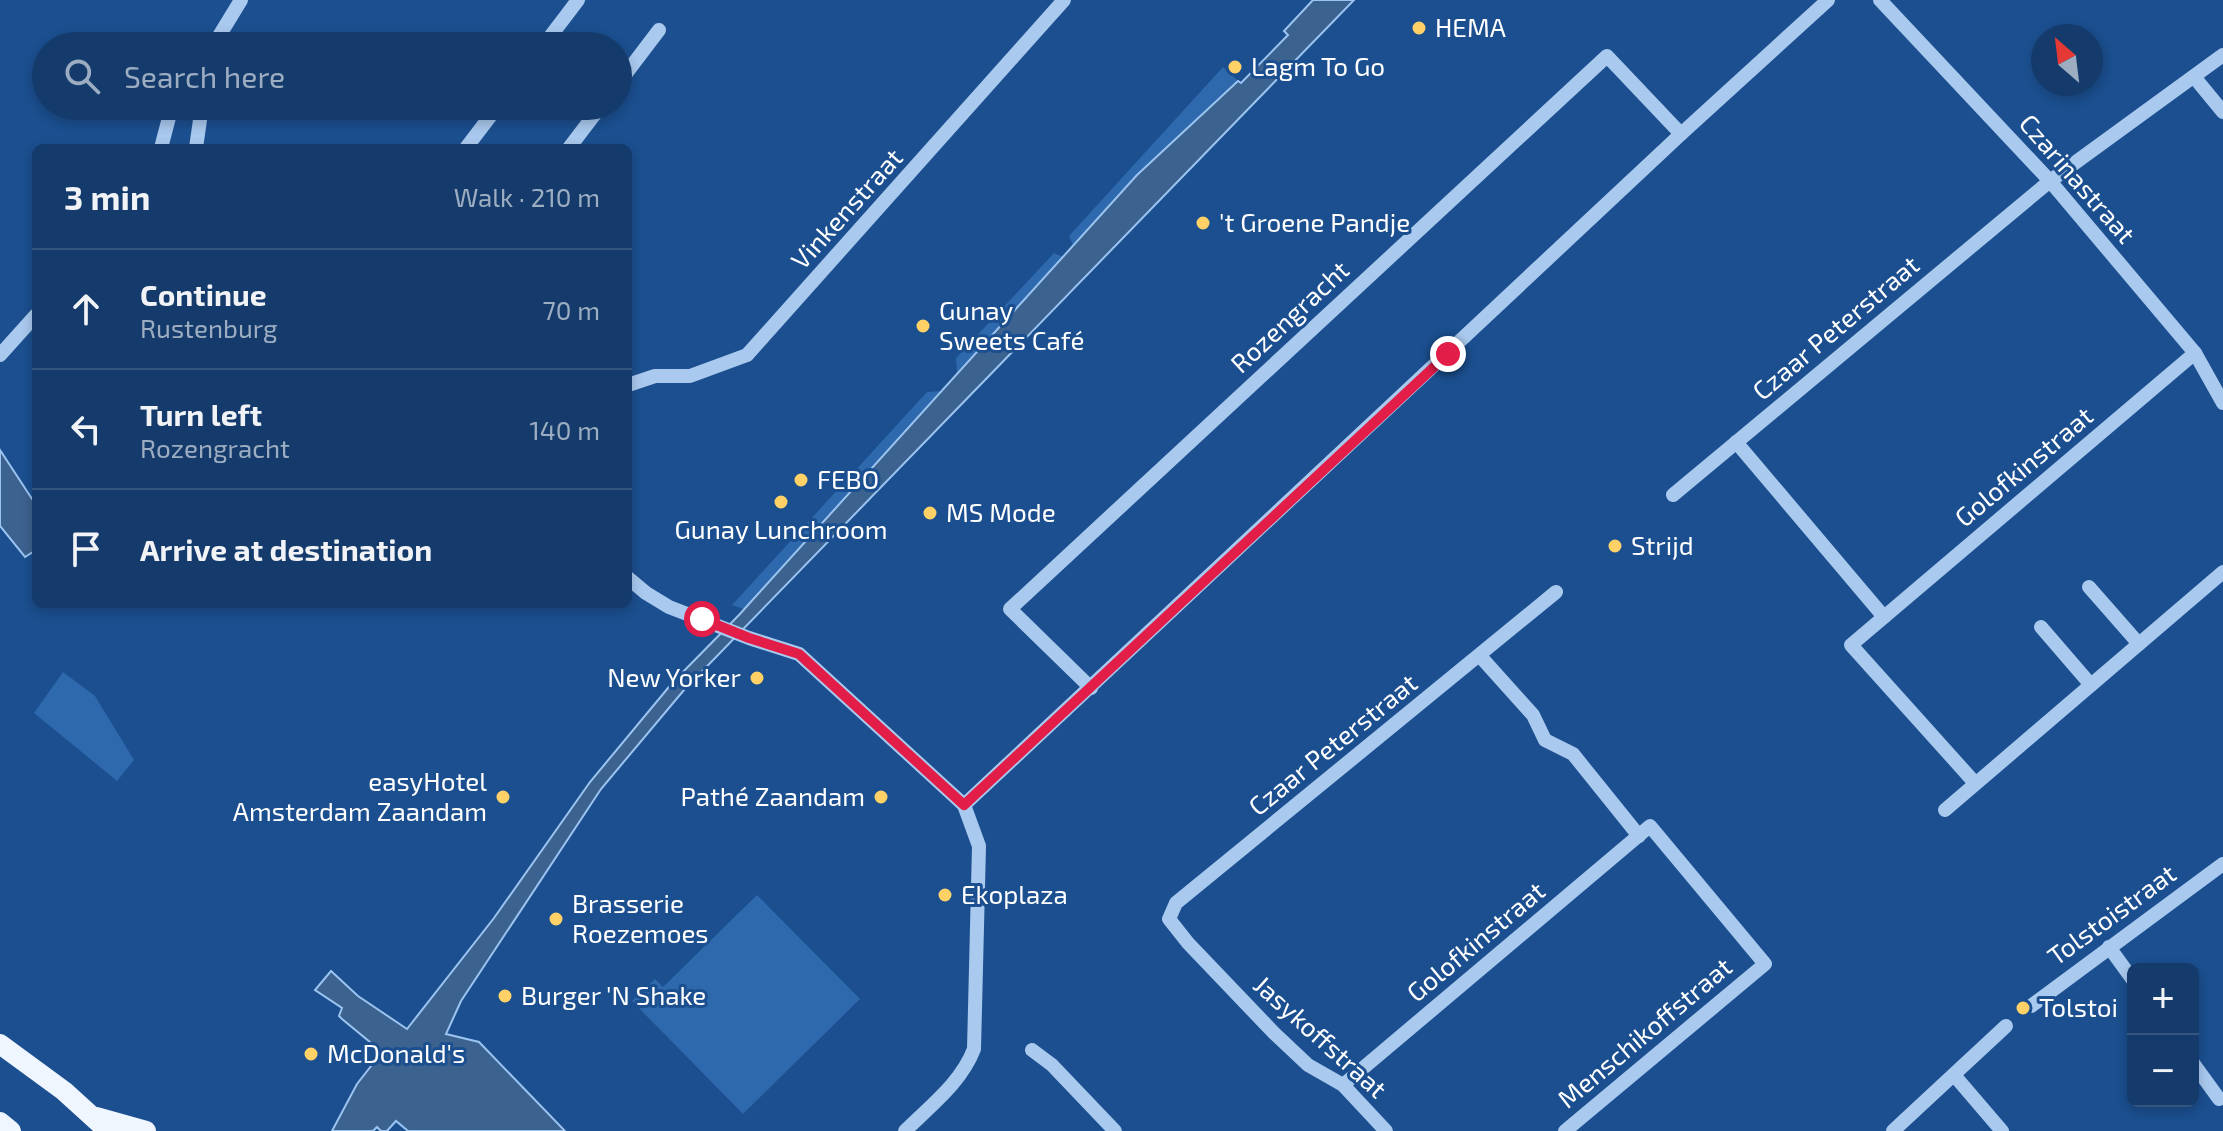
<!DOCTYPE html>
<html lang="en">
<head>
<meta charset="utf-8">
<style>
  :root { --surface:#143b6b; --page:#1d4271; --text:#f1f3f6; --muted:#9dadc1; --line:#33557e }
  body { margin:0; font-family:"Exo 2",sans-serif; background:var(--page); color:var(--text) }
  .controls { position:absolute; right:24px; bottom:24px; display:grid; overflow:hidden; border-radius:12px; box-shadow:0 4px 12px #0003 }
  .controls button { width:72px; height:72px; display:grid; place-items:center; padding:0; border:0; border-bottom:2px solid var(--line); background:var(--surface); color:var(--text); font:40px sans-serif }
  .compass { position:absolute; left:2031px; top:24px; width:72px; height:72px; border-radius:50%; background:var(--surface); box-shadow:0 4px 12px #0003; rotate:332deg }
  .stop { position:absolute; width:24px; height:24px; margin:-18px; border:6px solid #e11d48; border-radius:50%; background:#fff }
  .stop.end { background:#e11d48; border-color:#fff; box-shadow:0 2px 8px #0008 }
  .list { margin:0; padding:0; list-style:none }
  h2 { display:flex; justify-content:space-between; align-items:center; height:104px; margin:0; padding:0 32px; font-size:34px }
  h2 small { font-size:26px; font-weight:400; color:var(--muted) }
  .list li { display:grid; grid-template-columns:52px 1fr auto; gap:24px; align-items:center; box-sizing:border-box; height:120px; padding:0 32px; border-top:2px solid var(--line) }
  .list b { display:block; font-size:30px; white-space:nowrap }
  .list p { margin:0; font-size:26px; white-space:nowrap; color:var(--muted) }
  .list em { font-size:26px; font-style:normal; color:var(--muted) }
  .icon { flex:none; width:44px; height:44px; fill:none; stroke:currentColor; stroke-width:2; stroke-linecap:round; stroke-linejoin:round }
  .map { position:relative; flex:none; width:2223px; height:1131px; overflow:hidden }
  .search { position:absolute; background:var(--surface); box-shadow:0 4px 12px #0003; left:32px; top:32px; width:600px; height:88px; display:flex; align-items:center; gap:20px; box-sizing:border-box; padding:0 28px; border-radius:44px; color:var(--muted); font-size:30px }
  .panel { position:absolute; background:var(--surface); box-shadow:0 4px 12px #0003; left:32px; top:144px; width:600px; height:464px; border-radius:12px }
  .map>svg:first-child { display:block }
  .green { fill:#2e69ad }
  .water { fill:#3c6290; stroke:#9cc4f0; stroke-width:2 }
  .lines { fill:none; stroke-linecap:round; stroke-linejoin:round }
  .minor { stroke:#a9c9ee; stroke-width:14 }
  .major { stroke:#f0f6ff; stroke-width:20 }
  .route { stroke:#e11d48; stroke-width:10 }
  .poi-dot { fill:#ffd166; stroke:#1b4f8f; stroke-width:3 }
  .labels { text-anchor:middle; stroke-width:6; stroke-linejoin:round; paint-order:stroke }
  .poi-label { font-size:26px; fill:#fff; stroke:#1b4f8f; text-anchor:start }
  .street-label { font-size:26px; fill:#fff; stroke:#1b4f8f }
</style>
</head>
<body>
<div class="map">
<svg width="2223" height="1131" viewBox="0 0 2223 1131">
  <rect width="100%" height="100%" fill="#1b4f8f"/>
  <g class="green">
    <polygon points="1223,67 1238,81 1137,175 1073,245 1069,236"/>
    <polygon points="1054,253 1063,257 957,373 956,358"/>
    <polygon points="942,391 744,609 732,605 927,392"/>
    <polygon points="63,672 95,696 134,760 117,781 34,713"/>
    <polygon points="757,895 860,999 743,1114 632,1001 655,979 663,987"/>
  </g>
  <g class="water">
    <polygon points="1313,0 1354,0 684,690 601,789 461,1001 446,1034 479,1042 565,1131 408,1131 396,1121 387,1131 381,1131 377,1127 373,1131 332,1131 357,1084 382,1052 342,1019 339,1016 342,1008 315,990 331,971 358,996 407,1029 494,918 590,782 673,682 739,615 1137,175 1238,81 1241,83 1288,35 1284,31"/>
    <polygon points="0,450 36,505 36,550 25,557 0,526"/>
  </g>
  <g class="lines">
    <g class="minor">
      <polyline points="1880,0 2050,181 2195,353 2223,403"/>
      <polyline points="213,46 241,0"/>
      <polyline points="543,46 578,0"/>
      <polyline points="2195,78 2223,112"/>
      <polyline points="618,84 659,30"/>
      <polyline points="161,148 172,106"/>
      <polyline points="196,148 202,106"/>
      <polyline points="466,148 498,106"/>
      <polyline points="569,148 601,106"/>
      <polyline points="0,355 36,315"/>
      <polyline points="628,385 655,376 690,376 747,355 1064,0"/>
      <polyline points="1736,442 1884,617"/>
      <polyline points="1673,495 2050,181 2223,55"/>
      <path d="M628,578L646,593L669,607L749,638L799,654L964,805L979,846L974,1049C961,1083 930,1106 905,1131"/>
      <polyline points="2089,587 2139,644"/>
      <polyline points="2041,627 2091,685"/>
      <polyline points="1480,656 1533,715 1545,740 1573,754 1639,836"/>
      <polyline points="1091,688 1010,609 1607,56 1681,134"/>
      <polyline points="1975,783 1851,645 2195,353"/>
      <polyline points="964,805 1681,134 1828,0"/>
      <polyline points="1945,810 2223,572"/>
      <polyline points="2109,947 2133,980"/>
      <polyline points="2031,1006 2223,864"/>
      <polyline points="1032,1050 1052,1065 1115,1131"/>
      <polyline points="2193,1063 2219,1099"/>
      <polyline points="1954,1075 2002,1131"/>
      <polyline points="1343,1085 1650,826 1765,964 1565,1131"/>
      <polyline points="1386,1131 1343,1085 1308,1065 1274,1033 1188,943 1169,919 1176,903 1556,592"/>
      <polyline points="1893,1131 2006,1026"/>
    </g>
    <g class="major">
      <polyline points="0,1044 64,1091 108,1131"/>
      <polyline points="96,1117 146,1131"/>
      <polyline points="0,1122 11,1131"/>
    </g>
  </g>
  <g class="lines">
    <polyline class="route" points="702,619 749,638 799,654 964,805 1448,354"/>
  </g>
  <g class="poi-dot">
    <circle cx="1419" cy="28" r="8"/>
    <circle cx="1235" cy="67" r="8"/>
    <circle cx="1203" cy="223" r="8"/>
    <circle cx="923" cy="326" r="8"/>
    <circle cx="801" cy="480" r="8"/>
    <circle cx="781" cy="502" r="8"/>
    <circle cx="930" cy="513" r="8"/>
    <circle cx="1615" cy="546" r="8"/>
    <circle cx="757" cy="678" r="8"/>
    <circle cx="503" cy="797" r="8"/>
    <circle cx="881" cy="797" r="8"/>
    <circle cx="945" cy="895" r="8"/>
    <circle cx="556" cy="919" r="8"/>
    <circle cx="505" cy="996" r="8"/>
    <circle cx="2023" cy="1008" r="8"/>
    <circle cx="311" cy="1054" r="8"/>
  </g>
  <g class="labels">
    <g class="poi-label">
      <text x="1435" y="37">HEMA</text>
      <text x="1251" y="76">Lagm To Go</text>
      <text x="1219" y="232">'t Groene Pandje</text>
      <text x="939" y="320">Gunay<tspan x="939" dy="30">Sweets Café</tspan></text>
      <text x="817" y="489">FEBO</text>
      <text x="946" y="522">MS Mode</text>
      <text x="781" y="539" text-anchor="middle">Gunay Lunchroom</text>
      <text x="1631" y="555">Strijd</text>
      <text x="741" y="687" text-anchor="end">New Yorker</text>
      <text x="487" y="791" text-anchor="end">easyHotel<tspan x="487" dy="30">Amsterdam Zaandam</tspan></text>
      <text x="865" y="806" text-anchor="end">Pathé Zaandam</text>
      <text x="961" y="904">Ekoplaza</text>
      <text x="572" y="913">Brasserie<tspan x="572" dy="30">Roezemoes</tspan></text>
      <text x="521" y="1005">Burger 'N Shake</text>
      <text x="2039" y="1017">Tolstoi</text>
      <text x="327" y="1063">McDonald's</text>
    </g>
    <g class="street-label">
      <text transform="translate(2077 179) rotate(49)" y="9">Czarinastraat</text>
      <text transform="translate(847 209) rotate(-48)" y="9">Vinkenstraat</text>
      <text transform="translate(1290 317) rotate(-43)" y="9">Rozengracht</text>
      <text transform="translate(1836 328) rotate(-40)" y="9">Czaar Peterstraat</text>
      <text transform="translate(2024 467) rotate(-40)" y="9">Golofkinstraat</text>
      <text transform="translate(1333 745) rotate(-39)" y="9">Czaar Peterstraat</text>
      <text transform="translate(2112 915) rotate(-36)" y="9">Tolstoistraat</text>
      <text transform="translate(1476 942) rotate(-40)" y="9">Golofkinstraat</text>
      <text transform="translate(1645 1033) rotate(-40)" y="9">Menschikoffstraat</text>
      <text transform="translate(1320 1037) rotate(42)" y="9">Jasykoffstraat</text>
    </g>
  </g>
</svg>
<div class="controls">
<button>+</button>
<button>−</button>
</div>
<svg class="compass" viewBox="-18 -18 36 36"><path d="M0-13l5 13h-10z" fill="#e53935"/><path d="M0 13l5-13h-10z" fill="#9dadc1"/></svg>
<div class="stop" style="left:702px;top:619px"></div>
<div class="stop end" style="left:1448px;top:354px"></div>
<div class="search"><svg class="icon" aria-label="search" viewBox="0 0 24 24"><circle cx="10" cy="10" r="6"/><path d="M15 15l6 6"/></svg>Search here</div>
<section class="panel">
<h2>3 min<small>Walk · 210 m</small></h2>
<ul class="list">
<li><svg class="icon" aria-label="ahead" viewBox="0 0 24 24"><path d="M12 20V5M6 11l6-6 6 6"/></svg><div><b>Continue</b><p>Rustenburg</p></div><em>70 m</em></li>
<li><svg class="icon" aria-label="left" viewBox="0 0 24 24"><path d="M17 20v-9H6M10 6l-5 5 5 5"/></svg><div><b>Turn left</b><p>Rozengracht</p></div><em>140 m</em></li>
<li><svg class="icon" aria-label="arrive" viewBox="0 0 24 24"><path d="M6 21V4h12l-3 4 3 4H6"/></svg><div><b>Arrive at destination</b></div></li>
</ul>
</section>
</div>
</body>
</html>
